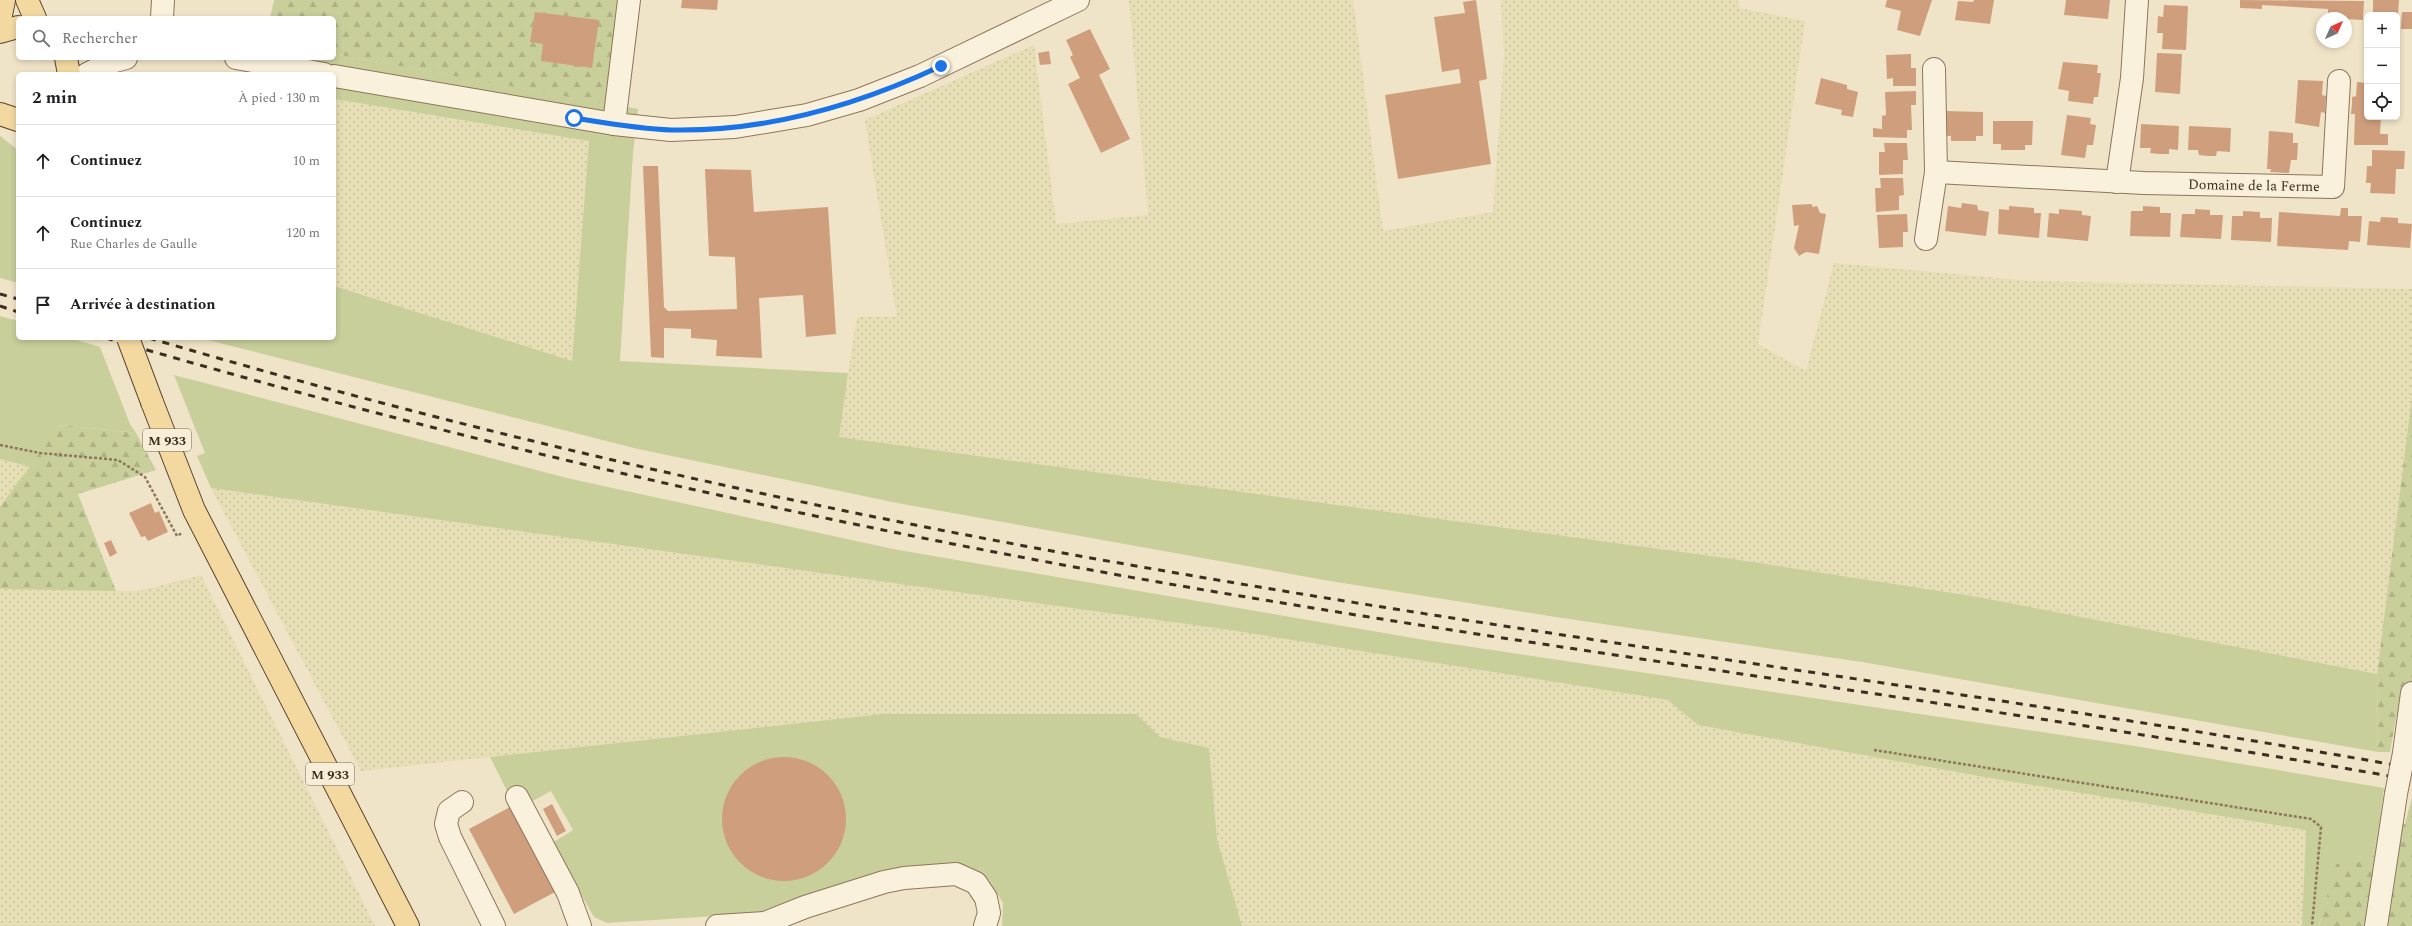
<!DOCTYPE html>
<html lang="fr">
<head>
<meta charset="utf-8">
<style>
  :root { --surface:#fff; --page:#f2f2f2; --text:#202124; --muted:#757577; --line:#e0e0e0 }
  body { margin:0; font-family:Spectral,serif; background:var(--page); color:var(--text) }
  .controls { position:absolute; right:12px; top:12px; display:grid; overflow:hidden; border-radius:6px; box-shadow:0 2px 6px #0003 }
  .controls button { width:36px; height:36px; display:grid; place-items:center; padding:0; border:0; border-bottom:1px solid var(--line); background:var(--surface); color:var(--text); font:20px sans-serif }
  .compass { position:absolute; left:2316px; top:12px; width:36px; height:36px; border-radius:50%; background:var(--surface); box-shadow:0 2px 6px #0003; rotate:45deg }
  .stop { position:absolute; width:12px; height:12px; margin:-9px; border:3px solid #1a73e8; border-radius:50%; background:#fff }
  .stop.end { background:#1a73e8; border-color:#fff; box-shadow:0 1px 4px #0008 }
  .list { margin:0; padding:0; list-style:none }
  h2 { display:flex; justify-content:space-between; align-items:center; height:52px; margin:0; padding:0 16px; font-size:17px }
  h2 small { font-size:13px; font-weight:400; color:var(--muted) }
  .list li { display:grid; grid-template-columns:26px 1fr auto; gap:12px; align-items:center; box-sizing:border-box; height:72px; padding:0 16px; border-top:1px solid var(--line) }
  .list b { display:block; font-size:15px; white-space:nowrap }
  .list p { margin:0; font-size:13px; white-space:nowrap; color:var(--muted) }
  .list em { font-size:13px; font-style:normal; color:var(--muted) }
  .icon { flex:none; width:22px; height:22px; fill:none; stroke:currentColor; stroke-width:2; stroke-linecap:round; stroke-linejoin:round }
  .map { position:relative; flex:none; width:2412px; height:926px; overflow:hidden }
  .search { position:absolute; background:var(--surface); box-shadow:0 2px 6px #0003; left:16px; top:16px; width:320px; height:44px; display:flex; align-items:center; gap:10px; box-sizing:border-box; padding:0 14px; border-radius:6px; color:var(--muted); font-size:15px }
  .panel { position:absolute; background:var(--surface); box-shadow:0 2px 6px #0003; left:16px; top:72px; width:320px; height:268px; border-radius:6px }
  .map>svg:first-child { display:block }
  .farmland { fill:url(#farmland-dots) }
  .green { fill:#c9cf9b }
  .forest { fill:url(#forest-firs) }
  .building { fill:#cf9f7d }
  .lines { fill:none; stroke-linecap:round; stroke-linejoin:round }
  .minor-casing { stroke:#8d765c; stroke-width:24 }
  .major-casing { stroke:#5b4430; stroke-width:24 }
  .path { stroke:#8d765c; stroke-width:2.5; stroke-dasharray:3 2; stroke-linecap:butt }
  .minor { stroke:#faf1dc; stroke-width:22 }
  .major { stroke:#f3d9a0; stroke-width:22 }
  .rail { stroke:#3d2e20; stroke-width:3; stroke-dasharray:7 7; stroke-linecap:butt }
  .minor-bridge-casing { stroke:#8d765c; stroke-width:24; stroke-linecap:butt }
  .major-bridge-casing { stroke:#5b4430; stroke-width:24; stroke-linecap:butt }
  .minor-bridge { stroke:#faf1dc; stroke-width:22 }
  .major-bridge { stroke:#f3d9a0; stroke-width:22 }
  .route { stroke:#1a73e8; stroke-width:5 }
  .labels { text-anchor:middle; stroke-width:3; stroke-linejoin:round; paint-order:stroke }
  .shield { fill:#f7eed8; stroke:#756857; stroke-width:1 }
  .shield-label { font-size:13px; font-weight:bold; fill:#3d2e20 }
  .street-label { font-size:14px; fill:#3d2e20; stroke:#f7eed8 }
</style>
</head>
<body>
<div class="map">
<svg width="2412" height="926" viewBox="0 0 2412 926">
  <defs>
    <pattern id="farmland-dots" width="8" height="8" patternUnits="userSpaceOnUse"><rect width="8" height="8" fill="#e6deb5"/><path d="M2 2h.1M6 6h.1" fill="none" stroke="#c6bf9b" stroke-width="1.8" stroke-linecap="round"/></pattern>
    <pattern id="forest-firs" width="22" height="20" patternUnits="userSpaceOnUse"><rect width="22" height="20" fill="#c9cf9b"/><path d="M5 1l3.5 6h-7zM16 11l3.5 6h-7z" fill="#aeb285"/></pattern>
  </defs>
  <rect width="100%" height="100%" fill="#f0e4c8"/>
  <g class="farmland">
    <polygon points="1129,0 1353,0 1383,231 1493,212 1504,55 1501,0 1738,0 1739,8 1805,21 1758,344 1806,371 1834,263 2030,281 2412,289 2412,396 2377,674 1978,597 1733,559 838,437 857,317 897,317 865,120 1034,45 1056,224 1148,215"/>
    <polygon points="334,99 589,141 572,362 334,286"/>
    <polygon points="0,459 31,467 0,507"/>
    <polygon points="211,488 1230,630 1668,700 1698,725 1984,777 2306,830 2302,926 1242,926 1217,839 1209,748 1159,737 1136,714 882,714 361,771"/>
    <polygon points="201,575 375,926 0,926 0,589 139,591"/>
  </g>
  <g class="green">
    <polygon points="334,54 638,109 633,153 620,361 848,373 839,437 1733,559 1978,597 2377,674 2378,752 1862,662 1562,618 1324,580 897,503 638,449 200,338 334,338 334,286 572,361 589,141 334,99 334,74 254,74 258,58 334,58"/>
    <polygon points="0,136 18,150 18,283 0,278"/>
    <polygon points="0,316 18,321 18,338 70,338 100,347 130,424 136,433 60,425 31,467 0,459"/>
    <polygon points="174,375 567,478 893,549 1425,640 2135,746 2384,788 2380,821 2371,861 2320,920 2319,926 2302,926 2306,830 1984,777 1698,725 1668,700 1230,630 211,488 197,456 205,453"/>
    <polygon points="882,714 1136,714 1160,737 1209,748 1217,839 1242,926 1002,926 1003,903 989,880 967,869 762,913 607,923 594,917 552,843 573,830 551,791 531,802 509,795 490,757"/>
  </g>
  <g class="forest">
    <polygon points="274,0 633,0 624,107 334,54 334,18 270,18"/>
    <polygon points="2412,396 2412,715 2397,713 2390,752 2378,752 2377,674"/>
    <polygon points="60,425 136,433 156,470 78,494 116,591 0,589 0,507"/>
    <polygon points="2412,797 2412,926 2319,926 2336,864 2371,861 2380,821 2405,824"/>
  </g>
  <g class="building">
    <polygon points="682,0 718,0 717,10 681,8"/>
    <polygon points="1476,0 1487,79 1479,81 1491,164 1398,179 1385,95 1461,83 1459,69 1442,72 1434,17 1465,13 1463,2"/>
    <polygon points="1887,0 1932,0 1920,36 1897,30 1901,11 1885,7"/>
    <polygon points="1974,0 1994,0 1990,24 1955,20 1958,1 1973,2"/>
    <polygon points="2066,0 2110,0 2108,19 2064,15"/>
    <polygon points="2240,0 2364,1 2363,20 2328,18 2328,9 2262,5 2262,9 2240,8"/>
    <polygon points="2373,0 2399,0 2398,15 2373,14"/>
    <polygon points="2164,5 2188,6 2186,50 2162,49 2163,33 2157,33 2158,16 2163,17"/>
    <polygon points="535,12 599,20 592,68 541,61 543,44 530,42"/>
    <polygon points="2402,12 2412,12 2412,29 2401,29"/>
    <polygon points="1090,29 1110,69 1099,75 1130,139 1101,153 1068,84 1080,78 1070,57 1073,55 1066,40"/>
    <polygon points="1049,51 1051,64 1040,65 1038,53"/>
    <polygon points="2157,53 2182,54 2180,94 2155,92"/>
    <polygon points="1911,54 1911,68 1916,68 1916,86 1893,86 1893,78 1887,79 1886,55"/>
    <polygon points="2063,62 2098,65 2097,73 2101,73 2098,97 2094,97 2093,104 2068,101 2069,91 2058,89"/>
    <polygon points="1821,78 1847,85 1847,89 1858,92 1853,117 1841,115 1842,110 1815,104"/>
    <polygon points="2298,80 2323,81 2322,95 2326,96 2325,113 2321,112 2319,127 2295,123"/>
    <polygon points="2357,82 2367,83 2367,117 2381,117 2380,134 2388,134 2388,145 2354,145 2355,114 2351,114 2352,104 2352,97 2356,96"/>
    <polygon points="1916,91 1916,105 1911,105 1912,130 1907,130 1907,138 1873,137 1873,128 1882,129 1882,116 1886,115 1885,92"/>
    <polygon points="1944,111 1983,112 1983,136 1976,136 1976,141 1951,141 1951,136 1943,136"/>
    <polygon points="2067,115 2091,118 2090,124 2096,125 2093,145 2087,145 2085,158 2061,155"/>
    <polygon points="1993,121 2033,121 2032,145 2025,145 2025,150 2001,150 2001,144 1993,144"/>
    <polygon points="2141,124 2179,126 2178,150 2169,149 2169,154 2159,154 2150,153 2151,148 2140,148"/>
    <polygon points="2189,126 2231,128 2230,152 2217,151 2216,156 2208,156 2199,155 2198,150 2188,150"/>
    <polygon points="2269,131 2293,133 2293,143 2298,143 2297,160 2291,160 2289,173 2270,172 2271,169 2267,169"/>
    <polygon points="1884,143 1907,143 1908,160 1903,160 1903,174 1879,175 1879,152 1885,152"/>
    <polygon points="2372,150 2405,151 2404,169 2396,169 2395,194 2370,193 2371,183 2366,183 2367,166 2372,166"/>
    <polygon points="643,166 658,166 664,307 668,311 737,309 735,257 709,256 705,169 751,170 754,212 828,207 836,334 806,337 803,295 759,298 762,358 716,356 717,340 691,338 691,329 664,328 664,358 651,357"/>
    <polygon points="1880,178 1903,178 1904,195 1899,196 1899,210 1876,212 1875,188 1881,188"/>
    <polygon points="1962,203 1977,205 1978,210 1989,212 1986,236 1945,231 1948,206 1961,208"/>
    <polygon points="1812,204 1812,207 1817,206 1820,213 1826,214 1819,254 1806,252 1799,256 1794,248 1799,225 1794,226 1792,205"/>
    <polygon points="2009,206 2034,208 2034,213 2041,213 2039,238 1998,234 1999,209 2009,210"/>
    <polygon points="2143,206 2160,207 2160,213 2171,213 2170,237 2130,236 2131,211 2143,211"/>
    <polygon points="2341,208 2348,208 2348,216 2362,216 2360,242 2349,241 2348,250 2277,246 2279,212 2340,216"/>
    <polygon points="2059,209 2082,211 2082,215 2091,216 2088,241 2047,237 2049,213 2059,214"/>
    <polygon points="2195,209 2210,210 2210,215 2223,215 2221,239 2180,237 2182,214 2195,214"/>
    <polygon points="2243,211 2260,212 2260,218 2272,218 2271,242 2231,240 2232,216 2243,216"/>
    <polygon points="1907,214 1908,232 1903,232 1903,247 1879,248 1877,215"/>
    <polygon points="2381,217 2398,218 2398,223 2412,224 2410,248 2367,245 2369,221 2380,222"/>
    <polygon points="151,503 155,513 159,511 168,532 148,541 145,536 141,537 129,513"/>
    <polygon points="111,540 117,553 110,557 104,543"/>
    <circle cx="784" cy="819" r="62"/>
    <polygon points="552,804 566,831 557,836 543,809"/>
    <polygon points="510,807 555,892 514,914 469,829"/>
  </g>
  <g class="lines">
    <defs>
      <g id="minor">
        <polyline points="162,18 163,0"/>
        <polyline points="236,58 324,74"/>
        <polyline points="87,74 111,62 126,58"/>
        <polyline points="334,76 614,124 671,130 735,127 807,115 859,100 920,76 1078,0"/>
        <polyline points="614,124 629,0"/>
        <polyline points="1936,172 2144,183 2333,187 2339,81"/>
        <polyline points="2117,182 2132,78 2137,0"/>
        <polyline points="1926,239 1936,172 1934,69"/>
        <polyline points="2404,753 2412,693"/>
        <polyline points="517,797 568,893 580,926"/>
        <polyline points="462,802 449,811 446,824 450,837 494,926"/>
        <polyline points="765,923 805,907 884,882 904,878 956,874 976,883 986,898 989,913 985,926"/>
        <polyline points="717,926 765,923 777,926"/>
        <polyline points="2376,926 2396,794"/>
      </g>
      <g id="major">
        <polyline points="27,0 35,18"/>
        <polyline points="0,20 4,0"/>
        <polyline points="0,32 18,27"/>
        <polyline points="66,58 69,74"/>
        <polyline points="0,114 18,120"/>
        <polyline points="152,402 194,510 408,926"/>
      </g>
    </defs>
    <use href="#minor" class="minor-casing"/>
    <use href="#major" class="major-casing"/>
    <g class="path">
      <polyline points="0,445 40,453 118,460 145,477 177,536 182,533"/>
      <polyline points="1874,750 2311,819 2321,827 2312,926"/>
    </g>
    <use href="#minor" class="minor"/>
    <use href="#major" class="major"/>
    <g class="rail">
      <polyline points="0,294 18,299"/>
      <polyline points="0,306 18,312"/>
      <path d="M106,338C446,438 791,517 1141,579C1563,653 1990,705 2412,780"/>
      <path d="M149,338C474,434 807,509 1142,567C1564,641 1990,693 2412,768"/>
    </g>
    <defs>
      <polyline id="minor-bridge" points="2396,794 2404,753"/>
      <polyline id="major-bridge" points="128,338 152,402"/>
    </defs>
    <use href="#minor-bridge" class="minor-bridge-casing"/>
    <use href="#major-bridge" class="major-bridge-casing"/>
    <use href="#minor-bridge" class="minor-bridge"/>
    <use href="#major-bridge" class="major-bridge"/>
  </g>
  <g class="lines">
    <path class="route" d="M574,118C606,123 639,129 671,130C766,132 856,106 941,66"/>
  </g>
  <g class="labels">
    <g class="shield">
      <rect x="143" y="429" width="48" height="22" rx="3"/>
      <rect x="306" y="763" width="48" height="22" rx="3"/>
    </g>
    <g class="shield-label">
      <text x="167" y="445">M 933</text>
      <text x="330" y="779">M 933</text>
    </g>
    <g class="street-label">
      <text transform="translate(2254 185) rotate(1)" y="5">Domaine de la Ferme</text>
    </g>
  </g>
</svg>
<div class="controls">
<button>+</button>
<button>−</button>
<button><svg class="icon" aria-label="locate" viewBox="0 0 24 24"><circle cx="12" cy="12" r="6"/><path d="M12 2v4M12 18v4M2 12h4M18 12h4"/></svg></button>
</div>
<svg class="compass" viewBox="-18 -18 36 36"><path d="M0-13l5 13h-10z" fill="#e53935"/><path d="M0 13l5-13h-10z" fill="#757577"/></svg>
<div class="stop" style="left:574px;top:118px"></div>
<div class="stop end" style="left:941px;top:66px"></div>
<div class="search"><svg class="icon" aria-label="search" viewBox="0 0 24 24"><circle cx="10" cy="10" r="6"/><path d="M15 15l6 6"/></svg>Rechercher</div>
<section class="panel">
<h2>2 min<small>À pied · 130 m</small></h2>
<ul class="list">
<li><svg class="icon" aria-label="ahead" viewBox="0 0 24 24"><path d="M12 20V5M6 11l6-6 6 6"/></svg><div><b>Continuez</b></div><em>10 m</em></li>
<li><svg class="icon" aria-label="ahead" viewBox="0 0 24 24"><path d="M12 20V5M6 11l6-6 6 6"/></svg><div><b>Continuez</b><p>Rue Charles de Gaulle</p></div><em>120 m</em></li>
<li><svg class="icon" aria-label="arrive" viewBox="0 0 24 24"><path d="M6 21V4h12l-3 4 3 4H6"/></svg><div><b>Arrivée à destination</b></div></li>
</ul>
</section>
</div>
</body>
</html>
